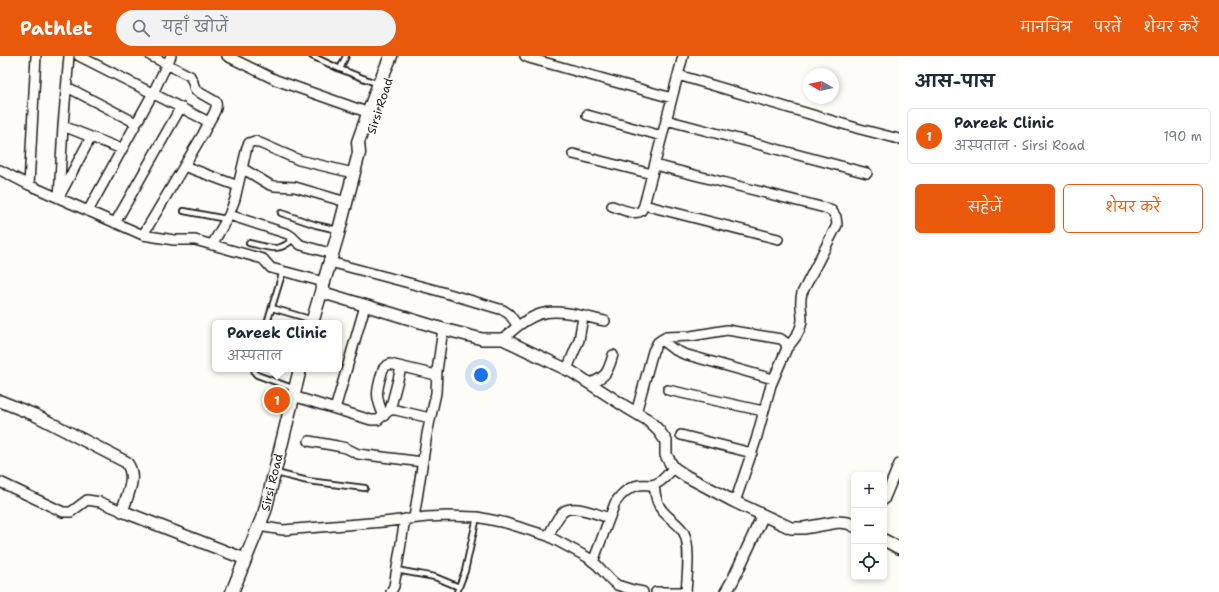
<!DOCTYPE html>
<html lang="hi">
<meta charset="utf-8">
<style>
body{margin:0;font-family:"Shantell Sans","Playpen Sans Deva",sans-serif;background:#f2f2f3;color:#1f2937}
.controls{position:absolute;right:12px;bottom:12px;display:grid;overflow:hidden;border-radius:6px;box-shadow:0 2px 6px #0003}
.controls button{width:36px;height:36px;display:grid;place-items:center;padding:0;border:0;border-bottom:1px solid #e0e1e3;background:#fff;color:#1f2937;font:20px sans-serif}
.compass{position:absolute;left:803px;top:12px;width:36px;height:36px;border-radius:50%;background:#fff;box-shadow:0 2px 6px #0003;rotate:279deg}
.you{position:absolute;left:481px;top:319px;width:14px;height:14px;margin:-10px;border:3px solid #fff;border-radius:50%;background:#1a73e8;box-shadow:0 0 0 6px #1a73e833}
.badge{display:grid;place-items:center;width:26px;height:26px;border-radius:50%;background:#ea580c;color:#fff;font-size:13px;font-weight:700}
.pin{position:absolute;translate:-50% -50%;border:2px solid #fff;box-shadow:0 1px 4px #0006}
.popup{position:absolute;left:212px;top:264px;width:130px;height:52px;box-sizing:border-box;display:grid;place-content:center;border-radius:6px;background:#fff;filter:drop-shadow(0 1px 3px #0005);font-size:13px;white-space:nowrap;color:#747a83}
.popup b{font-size:15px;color:#1f2937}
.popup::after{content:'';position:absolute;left:50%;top:100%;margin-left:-8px;border:8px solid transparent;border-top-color:#fff}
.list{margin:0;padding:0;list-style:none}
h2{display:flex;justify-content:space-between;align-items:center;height:52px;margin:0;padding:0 16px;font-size:17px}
h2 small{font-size:13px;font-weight:400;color:#747a83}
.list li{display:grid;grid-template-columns:26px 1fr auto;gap:12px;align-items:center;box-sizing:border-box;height:56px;margin:0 8px 8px;padding:0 8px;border:1px solid #e0e1e3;border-radius:6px}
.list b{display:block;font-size:15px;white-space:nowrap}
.list p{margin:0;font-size:13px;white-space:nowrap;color:#747a83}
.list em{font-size:13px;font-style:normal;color:#747a83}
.actions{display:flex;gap:8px;padding:12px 16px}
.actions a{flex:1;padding:9px 0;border:1px solid #ea580c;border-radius:6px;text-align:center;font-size:14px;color:#ea580c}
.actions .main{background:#ea580c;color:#fff}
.icon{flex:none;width:22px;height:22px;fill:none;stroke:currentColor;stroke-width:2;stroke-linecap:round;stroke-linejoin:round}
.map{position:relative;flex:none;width:899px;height:536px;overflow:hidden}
header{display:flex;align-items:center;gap:24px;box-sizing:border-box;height:56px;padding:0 20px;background:#ea580c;color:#fff}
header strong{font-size:19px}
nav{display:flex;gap:22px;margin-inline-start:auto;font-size:14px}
.search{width:280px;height:36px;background:#f2f2f3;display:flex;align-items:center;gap:10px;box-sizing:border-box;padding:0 14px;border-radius:22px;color:#747a83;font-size:15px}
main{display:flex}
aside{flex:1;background:#fff}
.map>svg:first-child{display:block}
</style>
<header>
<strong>Pathlet</strong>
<div class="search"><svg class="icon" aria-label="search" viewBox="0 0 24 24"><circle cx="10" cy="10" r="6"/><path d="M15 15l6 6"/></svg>यहाँ खोजें</div>
<nav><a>मानचित्र</a><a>परतें</a><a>शेयर करें</a></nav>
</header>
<main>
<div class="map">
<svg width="899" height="536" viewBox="0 0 899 536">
<rect width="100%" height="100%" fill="#fdfcf7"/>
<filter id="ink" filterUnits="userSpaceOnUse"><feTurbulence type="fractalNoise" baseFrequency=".025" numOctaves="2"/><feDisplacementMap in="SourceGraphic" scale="8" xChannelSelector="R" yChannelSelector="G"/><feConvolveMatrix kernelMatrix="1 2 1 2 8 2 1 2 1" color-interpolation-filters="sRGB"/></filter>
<g filter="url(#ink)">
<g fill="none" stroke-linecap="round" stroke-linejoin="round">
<g stroke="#1c1c1c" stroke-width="8">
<path id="service" d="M312,0l28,13 38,15
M340,13l6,-13
M184,155l42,8
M281,157l35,12 22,5
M249,187c19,4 30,11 45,-5
M272,252l41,12
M267,267l16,-52
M254,313l1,4 2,2 38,14
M276,417l32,8 57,7
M396,514l39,7 24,10
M457,536l8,-21 12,-54"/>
</g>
<g stroke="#1c1c1c" stroke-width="12">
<path id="minor" d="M79,0l130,66 -6,12 -60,101
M151,0l39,20 3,6 2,8 21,12c2,7 -4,14 -7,20
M227,0l49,24 99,35
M525,0l4,2 143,40
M678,19l182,54 39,10
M67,31l69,36
M587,59l75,21
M666,64l201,53
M91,81l31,12
M573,98l79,20
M655,109l170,43 7,3 4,6 1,8 -35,68c-3,9 0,16 0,26 0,11 -8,21 -15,29
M184,110l54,20
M242,112l28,17 4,1 21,1 51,15
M0,114l29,15 114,50 31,5h21l68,19 8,9 53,14
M29,129l7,-129
M60,139l31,-58 -28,-11
M59,142l4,-72 6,-70
M644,149l134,34
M612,150c7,2 23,10 29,5 0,0 3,-5 3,-6l39,-149
M88,155l65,-118 18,-37
M229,159l59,19c6,3 8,8 13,11l32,9
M115,167l66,-116
M212,189l17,-30 6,-16 12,-52 2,-4 6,-2 44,19 54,13
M330,206l109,29 64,19 6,4 9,12
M503,283c11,-10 22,-20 37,-25 19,-6 46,3 65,7
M661,284l12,9 11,5 89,25
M567,313l12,-29 4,-23
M590,327c17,-6 18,-12 23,-28
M668,334l95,21
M293,340l78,24h7l12,-10h6l34,8
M335,353l30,-103
M390,354l11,-42
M636,357l17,-62 5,-9 8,-5 25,-1 36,-6 54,9 4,3 2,6 -16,37 -15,55 -21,62
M384,360c-10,-21 -7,-26 -1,-47l3,-3 4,-2 46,11
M681,379l71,18
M309,385l28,5 9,2 12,6 65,8
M0,426l63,30h8l16,-12 13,2 22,9
M654,429c1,6 1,12 4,18 4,13 20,18 26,30 7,14 3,44 2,59
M884,444l15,-36
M414,462l13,-84 9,-41 1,-22 6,-42
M258,470l25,4 100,-8 44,-5 20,-1 30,1 29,6 42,13 39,21 10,8 14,15 6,5 16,5 10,2
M548,480c5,-8 10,-22 18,-26 11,-5 33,5 43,8
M593,506l22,-59c6,-9 14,-16 24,-18 6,-1 11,1 16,-1 8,-2 13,-11 19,-16
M391,536l3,-6 11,-67
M656,536h24"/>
</g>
<g stroke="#1c1c1c" stroke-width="14">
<path id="tertiary" d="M321,236l122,37 39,10h21l69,33 54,35 22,13 11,11 7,10v14l5,9 3,4 12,8 49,26 56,26h13l34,-6 10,1 6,3
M0,345l35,14 91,47c12,14 1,34 -4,49l123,48
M884,484l15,8
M726,536l7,-12 30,-65"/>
</g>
<g stroke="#1c1c1c" stroke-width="15">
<g id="secondary">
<path d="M312,267l26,-89 21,-81 -1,-11 20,-56 13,-30"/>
<path id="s1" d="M232,536l33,-81 35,-142"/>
</g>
</g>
<use href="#service" stroke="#fdfcf7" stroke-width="4.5"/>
<use href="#minor" stroke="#fdfcf7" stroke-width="9"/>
<use href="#tertiary" stroke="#fdfcf7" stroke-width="11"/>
<use href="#secondary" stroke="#fdfcf7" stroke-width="12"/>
</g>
</g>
<g text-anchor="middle" stroke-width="3" stroke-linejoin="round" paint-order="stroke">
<g font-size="12" fill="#1c1c1c" stroke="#fdfcf7">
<text transform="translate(380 50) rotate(-72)" y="4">Sirsi Road</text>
<text dy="4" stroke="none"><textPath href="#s1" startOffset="117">Sirsi Road</textPath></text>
</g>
</g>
</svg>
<div class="controls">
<button>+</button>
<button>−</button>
<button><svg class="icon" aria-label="locate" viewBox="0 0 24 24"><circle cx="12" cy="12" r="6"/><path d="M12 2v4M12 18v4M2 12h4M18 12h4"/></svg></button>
</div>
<svg class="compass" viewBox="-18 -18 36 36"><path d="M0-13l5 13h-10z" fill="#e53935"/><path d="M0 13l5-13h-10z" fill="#747a83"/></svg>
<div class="you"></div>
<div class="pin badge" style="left:277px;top:344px">1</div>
<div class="popup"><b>Pareek Clinic</b>अस्पताल</div>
</div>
<aside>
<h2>आस-पास<small></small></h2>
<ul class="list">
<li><span class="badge">1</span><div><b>Pareek Clinic</b><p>अस्पताल · Sirsi Road</p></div><em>190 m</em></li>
</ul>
<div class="actions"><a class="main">सहेजें</a><a>शेयर करें</a></div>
</aside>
</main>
